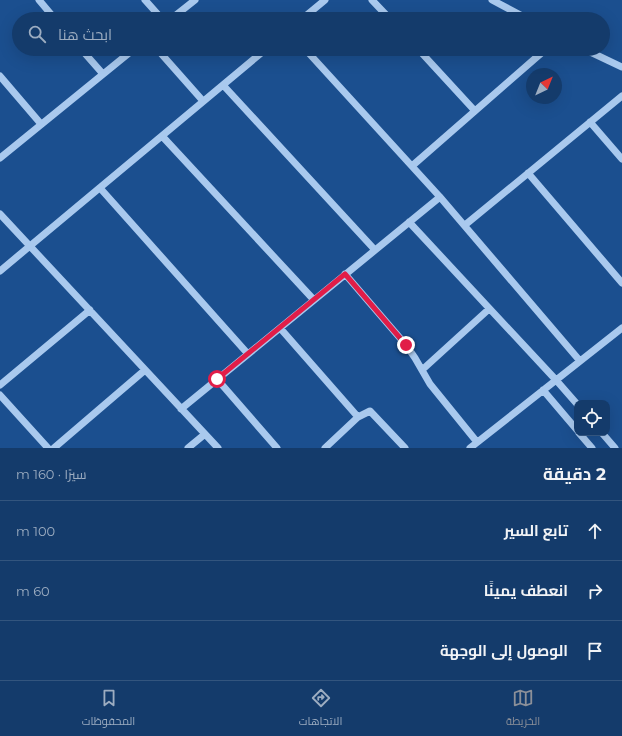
<!DOCTYPE html>
<html lang="ar">
<meta charset="utf-8">
<style>
body{margin:0;font-family:Montserrat,Cairo,sans-serif;background:#1d4271;color:#f1f3f6;direction:rtl}
.controls{position:absolute;right:12px;bottom:12px;display:grid;overflow:hidden;border-radius:8px;box-shadow:0 4px 16px #0002}
.controls button{width:36px;height:36px;display:grid;place-items:center;padding:0;border:0;border-bottom:1px solid #33557e;background:#143b6b;color:#f1f3f6;font:20px sans-serif}
.compass{position:absolute;left:526px;top:68px;width:36px;height:36px;border-radius:50%;background:#143b6b;box-shadow:0 4px 16px #0002;rotate:43deg}
.stop{position:absolute;width:12px;height:12px;margin:-9px;border:3px solid #e11d48;border-radius:50%;background:#fff}
.stop.end{background:#e11d48;border-color:#fff;box-shadow:0 1px 4px #0008}
.list{margin:0;padding:0;list-style:none}
h2{display:flex;justify-content:space-between;align-items:center;height:52px;margin:0;padding:0 16px;font-size:17px}
h2 small{font-size:13px;font-weight:400;color:#9dadc1}
.list li{display:grid;grid-template-columns:26px 1fr auto;gap:12px;align-items:center;box-sizing:border-box;height:60px;padding:0 16px;border-top:1px solid #33557e}
.list b{display:block;font-size:15px;white-space:nowrap}
.list em{font-size:13px;font-style:normal;color:#9dadc1}
.icon{flex:none;width:22px;height:22px;fill:none;stroke:currentColor;stroke-width:2;stroke-linecap:round;stroke-linejoin:round}
.map{position:relative;flex:none;width:622px;height:448px;overflow:hidden;direction:ltr}
.search{position:absolute;background:#143b6b;box-shadow:0 4px 16px #0002;left:12px;right:12px;top:12px;height:44px;display:flex;align-items:center;gap:10px;box-sizing:border-box;padding:0 14px;border-radius:22px;color:#9dadc1;font-size:15px}
.sheet{height:232px;background:#143b6b}
nav{display:flex;justify-content:space-around;align-items:center;box-sizing:border-box;height:56px;border-top:1px solid #33557e;background:#143b6b;font-size:11px;color:#9dadc1}
nav a{display:grid;justify-items:center;gap:2px}
nav .on{color:#8c9099}
.map>svg:first-child{display:block}
</style>
<div class="map">
<svg width="622" height="448" viewBox="0 0 622 448">
<rect width="100%" height="100%" fill="#1b4f8f"/>
<g fill="none" stroke-linecap="round" stroke-linejoin="round">
<path stroke="#a9c9ee" stroke-width="7" d="M39,0l16,19
M145,0l17,19
M372,0l18,19
M492,0l36,19
M171,19l24,-19
M302,19l23,-19
M81,49l22,25
M157,49l46,52
M305,49l135,148 140,164
M418,49l57,62
M584,49l38,18
M0,76l41,48
M223,85l152,165
M590,122l32,37
M162,136l152,164
M0,158l134,-109
M412,166l134,-117
M528,173l94,110
M100,188l148,166
M0,214l218,234
M409,222l147,158 21,24
M465,225l157,-129
M0,271l266,-222
M345,274l61,71 9,13 15,26 47,58
M280,328l78,89
M422,370l67,-61
M217,379l60,69
M0,385l90,-75
M543,390l34,40
M0,395l48,53
M181,409l259,-212
M579,433l13,15
M602,433l13,15
M54,448l91,-78
M188,448l17,-14
M325,448l33,-31 12,-6 35,37
M470,448l152,-120"/>
</g>
<g fill="none" stroke-linecap="round" stroke-linejoin="round">
<path stroke="#e11d48" stroke-width="5" d="M217,379l128,-105 61,71"/>
</g>
</svg>
<div class="controls">
<button><svg class="icon" aria-label="locate" viewBox="0 0 24 24"><circle cx="12" cy="12" r="6"/><path d="M12 2v4M12 18v4M2 12h4M18 12h4"/></svg></button>
</div>
<svg class="compass" viewBox="-18 -18 36 36"><path d="M0-13l5 13h-10z" fill="#e53935"/><path d="M0 13l5-13h-10z" fill="#9dadc1"/></svg>
<div class="stop" style="left:217px;top:379px"></div>
<div class="stop end" style="left:406px;top:345px"></div>
<div class="search"><svg class="icon" aria-label="search" viewBox="0 0 24 24"><circle cx="10" cy="10" r="6"/><path d="M15 15l6 6"/></svg>ابحث هنا</div>
</div>
<section class="sheet">
<h2>2 دقيقة<small>سيرًا · 160 m</small></h2>
<ul class="list">
<li><svg class="icon" aria-label="ahead" viewBox="0 0 24 24"><path d="M12 20V5M6 11l6-6 6 6"/></svg><div><b>تابع السير</b></div><em>100 m</em></li>
<li><svg class="icon" aria-label="right" viewBox="0 0 24 24"><path d="M7 20v-9h11M14 6l5 5-5 5"/></svg><div><b>انعطف يمينًا</b></div><em>60 m</em></li>
<li><svg class="icon" aria-label="arrive" viewBox="0 0 24 24"><path d="M6 21V4h12l-3 4 3 4H6"/></svg><div><b>الوصول إلى الوجهة</b></div></li>
</ul>
</section>
<nav>
<a class="on"><svg class="icon" aria-label="map" viewBox="0 0 24 24"><path d="M3 6l6-2 6 2 6-2v14l-6 2-6-2-6 2zM9 4v14M15 6v14"/></svg>الخريطة</a>
<a><svg class="icon" aria-label="directions" viewBox="0 0 24 24"><path d="M12 3l9 9-9 9-9-9zM9 14v-3h6M13 9l2 2-2 2"/></svg>الاتجاهات</a>
<a><svg class="icon" aria-label="saved" viewBox="0 0 24 24"><path d="M7 4h10v16l-5-4-5 4z"/></svg>المحفوظات</a>
</nav>
